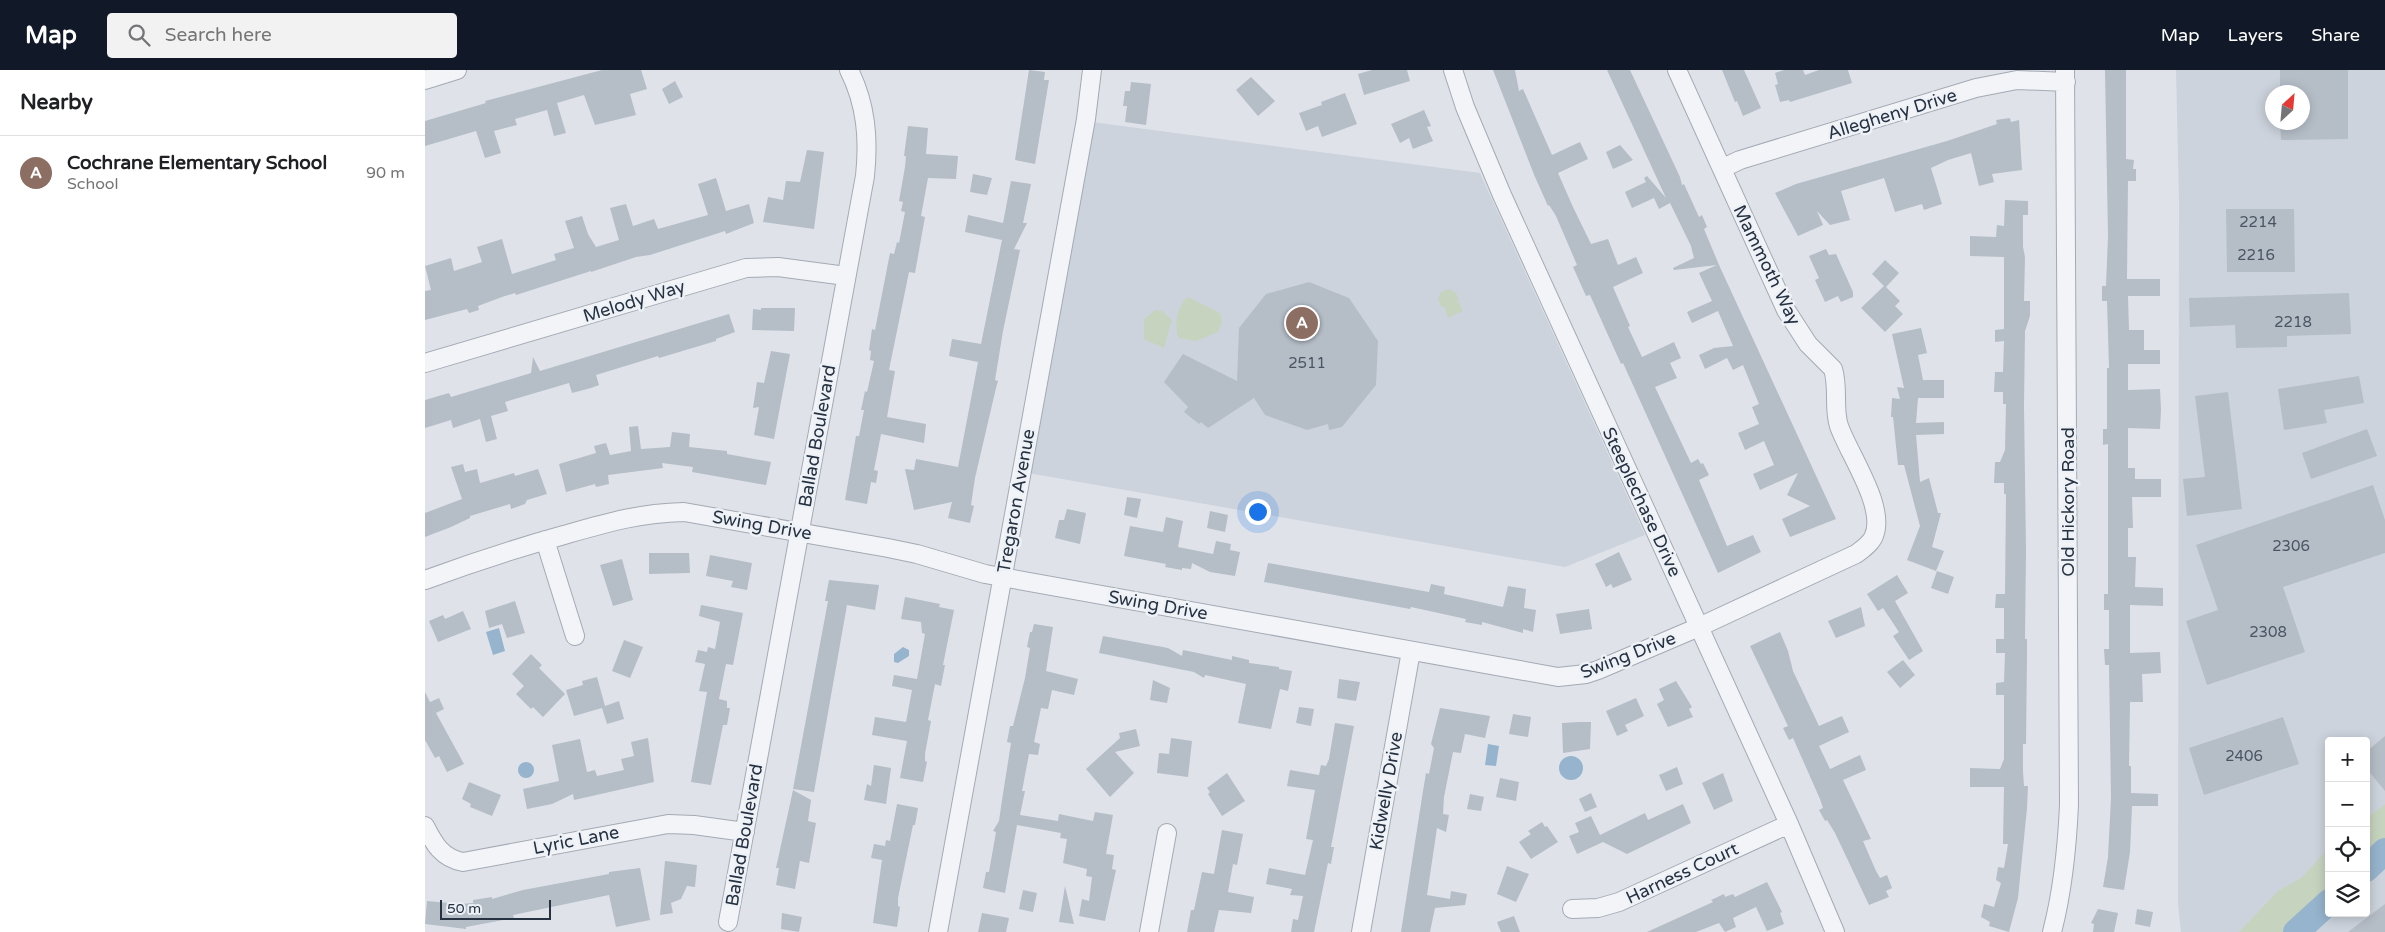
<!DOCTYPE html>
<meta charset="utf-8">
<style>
body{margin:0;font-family:"Varela Round",sans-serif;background:#f2f2f2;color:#202124}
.controls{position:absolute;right:15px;bottom:15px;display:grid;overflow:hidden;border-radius:5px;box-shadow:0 2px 12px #0003}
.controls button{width:45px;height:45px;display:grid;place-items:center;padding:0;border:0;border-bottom:1px solid #e0e0e0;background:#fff;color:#202124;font:25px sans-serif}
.compass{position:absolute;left:1840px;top:15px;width:45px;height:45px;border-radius:50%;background:#fff;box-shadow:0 2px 12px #0003;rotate:26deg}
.scale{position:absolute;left:15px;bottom:12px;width:111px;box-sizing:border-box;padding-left:5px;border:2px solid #263242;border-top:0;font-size:14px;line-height:18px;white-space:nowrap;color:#263242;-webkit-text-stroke:4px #eef2f7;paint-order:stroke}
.you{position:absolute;left:832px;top:441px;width:18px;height:18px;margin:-12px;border:4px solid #fff;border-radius:50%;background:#1a73e8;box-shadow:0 0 0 8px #1a73e833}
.badge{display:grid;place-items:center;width:32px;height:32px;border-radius:50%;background:#111827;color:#fff;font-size:16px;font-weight:700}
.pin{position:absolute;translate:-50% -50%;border:2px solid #fff;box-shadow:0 1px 5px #0006}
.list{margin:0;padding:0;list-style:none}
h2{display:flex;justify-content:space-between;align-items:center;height:65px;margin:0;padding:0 20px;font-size:21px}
h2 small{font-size:16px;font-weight:400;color:#757577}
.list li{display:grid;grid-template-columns:32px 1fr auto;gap:15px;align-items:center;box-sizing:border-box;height:75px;padding:0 20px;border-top:1px solid #e0e0e0}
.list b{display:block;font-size:19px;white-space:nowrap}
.list p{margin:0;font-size:16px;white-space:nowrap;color:#757577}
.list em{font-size:16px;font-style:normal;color:#757577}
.icon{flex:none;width:28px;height:28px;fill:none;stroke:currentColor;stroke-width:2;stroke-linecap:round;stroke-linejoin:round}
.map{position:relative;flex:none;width:1960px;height:862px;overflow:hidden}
header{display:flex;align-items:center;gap:30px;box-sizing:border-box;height:70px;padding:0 25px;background:#111827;color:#fff}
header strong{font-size:24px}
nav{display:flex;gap:28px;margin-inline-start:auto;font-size:18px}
.search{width:350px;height:45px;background:#f2f2f2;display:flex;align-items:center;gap:12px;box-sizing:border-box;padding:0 18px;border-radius:5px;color:#757577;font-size:19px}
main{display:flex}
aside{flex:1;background:#fff}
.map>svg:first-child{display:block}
</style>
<header>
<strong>Map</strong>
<div class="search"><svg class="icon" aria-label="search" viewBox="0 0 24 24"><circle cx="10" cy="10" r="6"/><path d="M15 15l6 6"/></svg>Search here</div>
<nav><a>Map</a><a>Layers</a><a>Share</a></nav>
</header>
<main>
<aside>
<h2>Nearby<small></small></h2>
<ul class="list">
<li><span class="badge" style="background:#8d6e63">A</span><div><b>Cochrane Elementary School</b><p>School</p></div><em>90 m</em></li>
</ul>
</aside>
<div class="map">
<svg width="1960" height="862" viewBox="0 0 1960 862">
<rect width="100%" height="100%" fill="#dfe3e9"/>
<path fill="#ccd3dc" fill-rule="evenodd" d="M1751,0h209v862h-204l-3,-29 1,-702zM1848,22h30v30h-30zM1904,671h37v172h-37z
M667,52l388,51 165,362 -80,32 -537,-94z"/>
<path fill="#c6d4bf" d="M1024,219l7,4 3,7 -3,3 3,-1 4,9 -15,7 -3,-10 -4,-2 -3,-7 3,-7z
M763,227l32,16 2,8 -4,11 -22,9 -17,-3c-6,-11 -2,-33 9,-41z
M730,240l7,1 10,9 -8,28 -20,-9v-20z
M1960,734v62l-19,16v-63z
M1904,778v65h2l-22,19h-70l39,-41 23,-13z"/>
<path fill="#96b4cd" d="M74,558l6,23 -12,4 -7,-23z
M478,577l6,3v6l-11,7 -4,-1v-8z
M1063,674l11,2 -3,20 -11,-1z
M1134 698a12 12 0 1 1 24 0a12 12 0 1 1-24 0Z
M93 700a8 8 0 1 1 16 0a8 8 0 1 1-16 0Z"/>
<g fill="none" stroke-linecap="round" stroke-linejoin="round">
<path stroke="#96b4cd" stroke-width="26" d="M1941,799l19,-18
M1871,862l33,-30"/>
</g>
<path fill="#b5bdc7" d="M177,0h39l6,19 -17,5 6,21 -41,10 -11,-30 -27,8 9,30 -12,3 -7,-26 -32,9 2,6 -23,6 7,22 -16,5 -9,-27 -51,15v-25l61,-18 -1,-2z
M604,0l16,2 -1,8h5l-14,84 -20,-4z
M947,0h35l3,11 -46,14 -6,-21z
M1068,0h22l4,21 4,-2 29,66 28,-13 8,17 -30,14 15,34 18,37 17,-5 10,26 18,-8 7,16 -30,14 17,39 -2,1 14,30 32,-15 7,16 -11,5 7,15 -22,9 36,76 7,-4 3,5 2,-1 6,12 -10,5 28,66 26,-11 8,17 -43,21 -95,-210 -2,1 -31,-69 -4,1 -13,-29 4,-2 -21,-49 -7,-11 -1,1 -13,-29z
M1182,0h23l50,107 2,8 2,-1 15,33 3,-2 5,12 -3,2 15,36 117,254 -46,18 -8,-18 28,-13 -23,-11 11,-22 -38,17 -7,-16 21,-9 -10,-24 -19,9 -7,-17 21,-9 -7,-17 7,-3 -16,-39 -10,5 -6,-12 -22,11 -6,-14 15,-7 19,-2 -15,-35 -26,12 -5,-11 25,-11 -13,-28 18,-8 -43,5 -1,-2 21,-10 -3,-12 -21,-43 -11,6 -5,-11 -22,10 -7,-16 21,-10 -2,-4 3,-2 19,22z
M1297,0h22l17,38 -18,8 -6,-15 -2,1z
M1359,0h19l2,5 14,-5h29l4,13 -62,19 -1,-2 -9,2 -5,-17 3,-1 -3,-11z
M1680,0h21v89l8,1 -1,9h3v12h-8l-1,98h33v17h-32l1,34h15v20h16v14h-32v26l32,-1 1,21 -1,19 -32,-1v40h7v11h26v18h-29l1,31h-5v29h8l-1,30 28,1v18l-33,-1v48l30,-1 1,21 -19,1 1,28h-13l-1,64h2v27l27,1v12h-26l-2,46 -6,38 -21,-3 5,-30 3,-59 -2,-133h-4l-1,-16h5v-39h-5v-16h4v-150l-5,1v-16h4v-61h2l-2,-67h-5v-15h4l2,-50z
M1855,0h68v69l-67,1 -1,-18h23v-30h-23z
M826,7l24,24 -17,15 -22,-26z
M250,11l8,16 -14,7 -7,-15z
M706,12l20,2 -5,41 -21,-3 2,-16h-4l2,-15h5z
M920,23l12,31 -35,13 -4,-11 -12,5 -7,-18 23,-8 -1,-3z
M999,40l7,16 -4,1 6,14 -20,8 -4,-11 -9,5 -9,-19z
M1585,48l1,4 8,-2 3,50 -30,4 2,8 -15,4 -8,-33 -23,7 -17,8 11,36 -18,6 -2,-6 -27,8 -11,-34 -43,13 9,29 -20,5 -13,-14 6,14 -25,11 -23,-43 21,-9 151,-43 50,-17 -1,-4z
M483,56l20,2 -2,26 32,2 -2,23 -28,-1 -7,38 4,1 -10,56 -6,-1 -20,98 6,1 -8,46 39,7 -2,19 -43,-9 -7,36 4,1 -2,12 -5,-1 -4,22 -22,-4 11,-64h3l5,-26h-3l4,-19 2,1 7,-31 -4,-1 1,-9 -2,-1 3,-21 3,1 15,-77 4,1 3,-12 2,1 6,-31 -4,-1 2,-9 -4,-1 6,-34 1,-11h-2z
M1195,75l13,15 -20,9 -7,-17z
M382,80l17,2 -10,77 -51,-7 5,-25 15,3 3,-19 14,1z
M548,104l19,4 -5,17 -17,-3z
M291,108l10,33 23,-7 5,19 -28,11 -1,-3 -75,24 -14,2 -45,15v-1l-75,24 -1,-2 -13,4 -24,9 1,4 -10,3 -2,-4 -42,11v-29l6,-1 -6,-24 26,-8 3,13 28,-9 -5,-15 25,-8 10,35 44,-14 -2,-6 20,-6 -9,-27 17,-5 6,18 8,13 23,-7 -9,-32 16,-4 7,22 21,-7 4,10 50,-14 -10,-31z
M586,111l20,3 -8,39h4l-13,26 6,1 -17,81 -8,49 3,1 -2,7 -21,90 -4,27 3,1 -4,17 -22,-5 4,-16 -38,8 -9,-41 9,1 2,-11 42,8 20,-105 -29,-6 3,-17 29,5 21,-104 -37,-8 3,-17 35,8z
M1580,130l23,1v14h-5v32l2,10 -1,44h6v15l-5,15 -1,75 2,144 -1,89h2v16l-1,89h-3v27l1,15h4l-1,22 -9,90 -9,34 -20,-6 1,-4 -9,-5 3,-13 10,3 7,-24 -5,-3 2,-13 6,1 4,-24h-5l1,-57h-34v-19l30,1 4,-10v-64h-8v-12l8,-1 1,-29h-9v-14h8v-31h-9l1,-14h9l1,-100h-2v-11h-10l1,-21h5l5,-12 1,-46h-3v-12h-9l1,-20h8l1,-31 -9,1v-12l9,-1v-72l-34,-1v-20l26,1 1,-12 7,1z
M1801,139h68l1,63h-68z
M1401,179l3,6 7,-1 17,38v5l-12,5 -3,-6 -13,6 -10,-22 4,-2 -10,-22z
M1460,190l14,13 -13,14 14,14 -5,5 8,8 -18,18 -24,-24 23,-22 -12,-12z
M884,212l40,16 29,43 -2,44 -34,42 -13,3 -1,-6 -21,6 -42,-15 -11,-17 -46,30 -7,-6 -2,2 -15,-12 4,-5 -24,-25 19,-28 54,27 2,-53 27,-34z
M1924,223l2,41 -64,2v11l-51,1 -1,-23 -45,2 -1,-29z
M336,238h34l-1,23 -42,-1 1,-21 8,1z
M304,244l6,18 -19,7v2l-57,17 -1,-2 -62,19 3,10 -8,3 -19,5 -3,-10 -64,19 3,9 -17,5 6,23 -11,3 -6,-23 -27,9 -2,-8 -26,8v-28l24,-7 2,4 80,-24 2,-16 7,14z
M1496,258l6,25 -9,2 5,25h21v18h-26l-2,25 28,-1v12l-28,1 4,47 9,-4 9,35h3l-9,34 12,4 -8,20 -29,-11 13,-34 -16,-61h-6l-5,-48h-2l1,-19 8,1 -3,-12 7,1 -12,-54z
M346,281l19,3 -16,85 -20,-4 5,-28 -6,1 4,-26 7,1z
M1934,306l5,27 -40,7 3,13 -43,7 -6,-41z
M1803,322l14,117 -55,7 -4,-37 22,-2 -10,-81z
M213,356l3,23 29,-2 2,-15 18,2 -1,13 38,4v3l44,8 -5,23 -74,-13 1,-5 -31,-4 1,5 -55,7 1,9 -13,3 -1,-3 -29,8 -7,-28 37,-11 -2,-7 12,-3 4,12 21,-4 -2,-24z
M1942,359l10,27 -66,23 -9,-26z
M38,394l2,8 12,-3 3,14 34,-10 1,3 23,-7 9,25 -20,6 -2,4 -14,5 -1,-5 -40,12v2l-19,9 -26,10v-24l37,-14 -11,-32z
M1948,415l12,35v33l-102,34 22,65 -98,33 -21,-64 32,-11 -22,-65z
M702,427l14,2 -4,19 -13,-3z
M642,439l19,4 -6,31 -25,-6 4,-18h5z
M785,441l18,4 -3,17 -18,-4z
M741,447l17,4 -5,26 35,7 3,-13 15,3 -1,6 10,2 -5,24 -25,-4 -18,-9 -1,6 -9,-1v2l-17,-3 1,-3 -42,-8 6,-30 33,6z
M1194,482l13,28 -19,8 -2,-4 -5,3 -11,-23z
M224,483h40l1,20 -41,1z
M285,485l42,8 -5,27 -16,-3 2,-6 -27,-5z
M197,489l11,41 -20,6 -13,-41z
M843,493l161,29 2,-8 14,3 -1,7 59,13 5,-21 18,3 -2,19 12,2 -3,22 -10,-3v4l-41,-11v3l-17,-3 1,-3 -55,-12 -1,2 -146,-27z
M1512,501l17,6 -6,17 -17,-6z
M1472,505l11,18 -13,8 28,50 -14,9 -16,-24 6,-4 -16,-24 -5,3 -11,-17z
M404,510l50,5 -4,25 -28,-5 -33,187 -21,-3 35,-188h-3z
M480,527l35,7 -1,3 15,3 -11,55h2l-4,21 -6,-2 -7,36 3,1 -6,33v7l2,1 -4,20 -23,-4 7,-37 -35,-6 3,-18 31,5 6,-32 -20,-4 2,-11 23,4 8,-45 -3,-1 -1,-11 -20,-3z
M90,531l10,32 -18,5 -5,-14 -13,4 -4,-17z
M276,535l42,8 -10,52 -7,-1 -7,35 8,2v7h3l-3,17h-4l-12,60 -20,-3 16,-90 -8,-1 6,-27 -10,-2 3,-12 9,2 1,-5 7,2 5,-27 -21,-6z
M1436,537l4,19 -29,12 -8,-17z
M1164,539l3,20 -32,5 -4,-20z
M38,541l8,18 -33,13 -9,-21 14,-6 2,4z
M609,554l19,3 -7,44 32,8 -4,16 -22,-5 -4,19 -7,-1 -7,34 6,2 -2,11 -9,-1 -7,37h3l-5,24 38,6 1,-7 34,7 2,-9 18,3 -7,39 8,1 -2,14 4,1 -11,51 -26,-5 3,-17 7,2 3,-24 -6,-1 1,-7 -24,-6 4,-24 -7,-1 1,-5 -44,-8 -12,68 -22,-5 3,-16h3l7,-40 -3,-1 6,-10 3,-21 9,-57 -4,-1 3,-16h3l12,-48 5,-30 -3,-1 3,-15h2z
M1355,562l8,19 5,20 26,55 23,-10 7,16 -30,14 11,23 30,-14 6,15 -23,10 28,59 -8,2 13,30 4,7 7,-3 5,13 -6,3 3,6 -20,8 -34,-72 -8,-13 -2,1 -6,-11 4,-2 -3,-9 -27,-61 -4,2 -6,-12 5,-2 -38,-80z
M678,566l65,12 14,8 1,-6 49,10v-4l17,4v3l30,4v2l13,2 -4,20 -8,-2 -9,40 -33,-6 8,-39 -41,-9 -1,3 -10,-6 -95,-19z
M199,570l19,7 -13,31 -18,-7z
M106,584l11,11 -3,3 26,26 -22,23 -10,-10 -2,2 -15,-15 8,-8 -12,-12z
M1478,590l12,15 -15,13 -13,-16z
M172,607l8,29 14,-5 5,18 -17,5 -5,-16 -28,8 -8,-26 17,-5 -1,-4z
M914,609l21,3 -4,19 -19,-3z
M728,610l17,8 -3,15 -17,-3z
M1251,611l16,26 -3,2 4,8 -25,10 -11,-23 7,-4 -5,-11z
M0,622l5,10 9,-4 5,11 -8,4 28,51 -17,8 -8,-16 -4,2 -10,-18z
M1211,628l8,18 -19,9 3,6 -11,5 -11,-25z
M874,637l15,2 -3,17 -15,-3z
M1015,638l50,8 -5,22 -20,-4 -4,19 -8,-1 -9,45 -1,17 6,1 -3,17 -9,-4 -10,67 23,4 1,-8 16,3 -2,11 -30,3 -5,24h-29l22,-141 3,-18 3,1 5,-26 -3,-4z
M1088,644l18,3 -3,20 -19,-3z
M1858,647l16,47 -95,31 -15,-47z
M1154,652h12l-1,27 -27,4 -1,-30z
M910,653l19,3 -23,121h3l-3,17 -3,-1 -14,69h-23l2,-13 5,1 5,-24 -13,-1 2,-6 -26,-5 3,-16 36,7 8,-35 -7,-1 9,-49 -28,-4 3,-16 29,5 2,-10 5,1 3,-7z
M711,659l4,17 -25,6 19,21 -24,24 -24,-28 34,-31 -1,-5z
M1960,666v55l-19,-23v-16z
M223,668l6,44 -80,18 -1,-6 -21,10 -25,5 -4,-20 36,-8 -7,-36 28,-6 7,33 8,-2 2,6 27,-6 -3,-11 13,-3 -3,-14z
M746,668l21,3 -4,36 -31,-4 2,-20 10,1z
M449,695l17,3 -5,36 -22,-4 3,-16 4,2z
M1252,697l6,17 -17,7 -7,-16z
M802,703l18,28 -23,15 -14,-22 2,-2 -3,-4z
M1298,703l10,28 -19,9 -12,-27z
M1075,708l19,4 -3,19 -20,-4z
M44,712l32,13 -9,21 -22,-9 1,-3 -9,-5z
M368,720l18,10 -3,21 8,2 -7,40 -9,-2 -5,28 -19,-4 3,-17h-3z
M1166,723l6,14 -12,5 -6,-13z
M1045,724l14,3 -3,14 -14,-2z
M472,734l21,4 -3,17h-2l-15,73v8l2,1 -3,20 -24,-4 9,-63 -11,-2 3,-14 11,2 1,-6 4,1z
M1258,734l8,19 -64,31 -24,-12 -26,12 -8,-18 10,-4 -4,-9 16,-7 9,19 45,-22 3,7z
M1117,752l3,5 2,-1 11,16 -27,17 -12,-17 12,-8 -3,-3z
M797,760l21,4 -6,31 -4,-1 -5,28 26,5 -3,16 -32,-3 -5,22h-27l4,-22h3l8,-38 12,2z
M240,791l32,4 -2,22 -8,-1 -6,13 -10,4 2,10 -13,2z
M1082,796l22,8 -13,28 -19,-8z
M215,798l10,52 -34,7 -7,-32 -96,20 1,3 -48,9v2l-41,-5 2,-23 33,3 13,-1v-3l19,-3v2l31,-9 86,-16v-2z
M1342,812l15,30 -2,1 4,11 -17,7 -11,-24 -23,11 3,9 -11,5 -6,-9 -23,9h-49l66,-30 -2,-2 13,-6 1,3 8,-3 2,3z
M640,816l9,38 -15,-2z
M598,820l14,3 -4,19 -14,-3z
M1960,834v28h-37z
M1673,839l20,4 -4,19h-21l1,-8 -3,-1z
M1712,839l16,3 -3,15 -15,-3z
M357,843l20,4 -3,15 -18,-3z
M557,843l27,5 -3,14h-28z
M1089,846l6,16h-19l-4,-10z"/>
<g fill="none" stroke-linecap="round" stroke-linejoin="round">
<g stroke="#a4aab4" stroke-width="20">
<path id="minor" d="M1028,0l12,37 37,88 287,629 46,108
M0,10l32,-10
M1298,98l17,-8 236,-72 41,-8 49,2
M0,293l321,-95 32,-1 68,9
M120,470l30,96
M0,510c46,-17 92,-32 139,-45 42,-12 75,-22 120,-23l204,36 29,6 68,20 573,103 28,-3 12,-4 101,-43 157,-73c7,-5 13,-9 17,-16 15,-29 -24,-83 -34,-112 -6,-18 0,-38 -6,-57l-25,-25 -22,-34 -109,-240
M0,756c9,18 17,32 38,36l205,-38 26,1 51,7
M1147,839l26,-1 21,-6 170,-78
M303,852l137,-746c4,-38 1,-72 -16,-106
M513,862l148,-813 6,-49
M724,862l18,-99
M936,862l50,-281
M1627,862c11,-42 15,-83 17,-127l-4,-735"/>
</g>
<use href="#minor" stroke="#f2f4f7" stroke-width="18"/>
</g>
<g text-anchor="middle" stroke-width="5" stroke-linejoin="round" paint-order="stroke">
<g font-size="15" fill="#4a5563">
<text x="1833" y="157">2214</text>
<text x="1831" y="190">2216</text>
<text x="1868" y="257">2218</text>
<text x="882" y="298">2511</text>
<text x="1866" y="481">2306</text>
<text x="1843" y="567">2308</text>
<text x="1819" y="691">2406</text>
</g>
<g font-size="18" fill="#263242" stroke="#eef2f7">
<text transform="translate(1467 44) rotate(-17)" y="6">Allegheny Drive</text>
<text transform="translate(1342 195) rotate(64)" y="6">Mammoth Way</text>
<text transform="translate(209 231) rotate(-17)" y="6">Melody Way</text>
<text transform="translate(392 366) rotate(-80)" y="6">Ballad Boulevard</text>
<text transform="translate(591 431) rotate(-80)" y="6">Tregaron Avenue</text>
<text transform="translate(1217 432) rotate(65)" y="6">Steeplechase Drive</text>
<text transform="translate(1643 432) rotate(-90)" y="6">Old Hickory Road</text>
<text transform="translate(337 455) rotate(10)" y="6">Swing Drive</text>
<text transform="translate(733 535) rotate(10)" y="6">Swing Drive</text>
<text transform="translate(1203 585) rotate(-21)" y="6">Swing Drive</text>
<text transform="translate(961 721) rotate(-80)" y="6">Kidwelly Drive</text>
<text transform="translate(319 765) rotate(-80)" y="6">Ballad Boulevard</text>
<text transform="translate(151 770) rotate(-11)" y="6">Lyric Lane</text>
<text transform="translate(1257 803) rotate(-25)" y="6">Harness Court</text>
</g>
</g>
</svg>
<div class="controls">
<button>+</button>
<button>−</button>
<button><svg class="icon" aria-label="locate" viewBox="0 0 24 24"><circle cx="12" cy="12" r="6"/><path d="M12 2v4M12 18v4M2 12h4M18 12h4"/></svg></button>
<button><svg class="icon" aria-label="layers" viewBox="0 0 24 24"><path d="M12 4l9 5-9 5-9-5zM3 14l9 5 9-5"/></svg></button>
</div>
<svg class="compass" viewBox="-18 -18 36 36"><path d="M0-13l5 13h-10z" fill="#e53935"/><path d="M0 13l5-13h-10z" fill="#757577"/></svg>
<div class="scale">50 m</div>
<div class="you"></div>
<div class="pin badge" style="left:877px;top:253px;background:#8d6e63">A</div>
</div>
</main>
